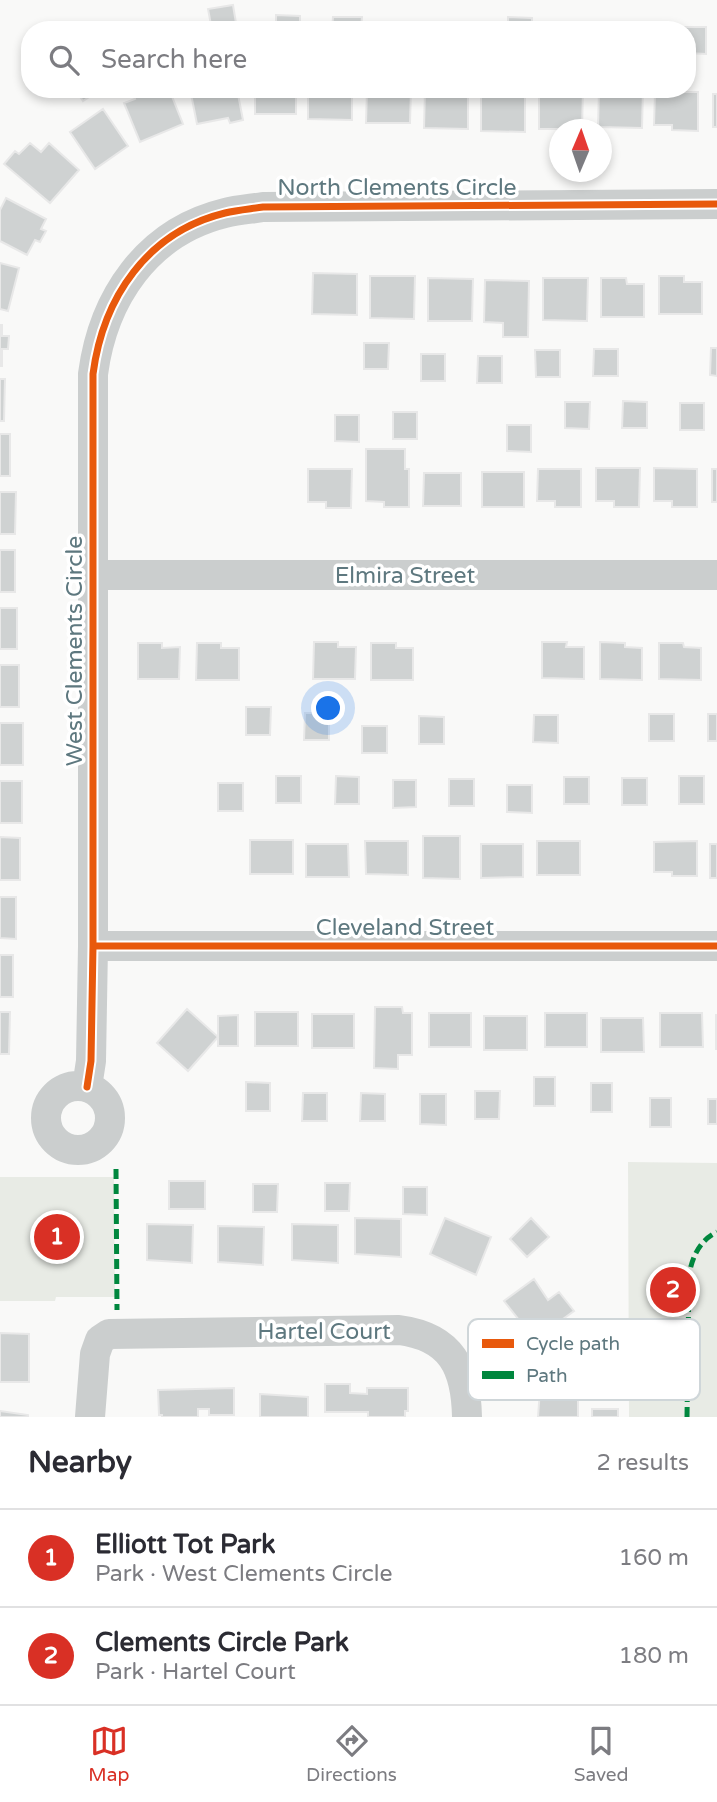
<!DOCTYPE html>
<meta charset="utf-8">
<style>
body{margin:0;font-family:"Varela Round",sans-serif;background:#f2f2f3;color:#2b2b33}
.compass{position:absolute;left:549px;top:119px;width:63px;height:63px;border-radius:50%;background:#fff;box-shadow:0 4px 10px #0003;rotate:2deg}
.you{position:absolute;left:329px;top:709px;width:24px;height:24px;margin:-18px;border:5px solid #fff;border-radius:50%;background:#1a73e8;box-shadow:0 0 0 10px #1a73e833}
.badge{display:grid;place-items:center;width:46px;height:46px;border-radius:50%;background:#d93025;color:#fff;font-size:23px;font-weight:700}
.pin{position:absolute;translate:-50% -50%;border:4px solid #fff;box-shadow:0 2px 7px #0006}
.list{margin:0;padding:0;list-style:none}
h2{display:flex;justify-content:space-between;align-items:center;height:91px;margin:0;padding:0 28px;font-size:30px}
h2 small{font-size:23px;font-weight:400;color:#7c7c81}
.list li{display:grid;grid-template-columns:46px 1fr auto;gap:21px;align-items:center;box-sizing:border-box;height:98px;padding:0 28px;border-top:2px solid #e1e1e2}
.list b{display:block;font-size:26px;white-space:nowrap}
.list p{margin:0;font-size:23px;white-space:nowrap;color:#7c7c81}
.list em{font-size:23px;font-style:normal;color:#7c7c81}
.icon{flex:none;width:38px;height:38px;fill:none;stroke:currentColor;stroke-width:2;stroke-linecap:round;stroke-linejoin:round}
.map{position:relative;flex:none;width:717px;height:1417px;overflow:hidden}
.search{position:absolute;background:#fff;box-shadow:0 4px 10px #0003;left:21px;right:21px;top:21px;height:77px;display:flex;align-items:center;gap:18px;box-sizing:border-box;padding:0 24px;border-radius:28px;color:#7c7c81;font-size:26px}
.sheet{height:287px;background:#fff}
nav{display:flex;justify-content:space-around;align-items:center;box-sizing:border-box;height:98px;border-top:2px solid #e1e1e2;background:#fff;font-size:19px;color:#7c7c81}
nav a{display:grid;justify-items:center;gap:4px}
nav .on{color:#d93025}
.map>svg:first-child{display:block}
</style>
<div class="map">
<svg width="717" height="1417" viewBox="0 0 717 1417">
<rect width="100%" height="100%" fill="#f9f9f8"/>
<path fill="#e8ebe5" d="M628,1162l89,1v254h-88z
M0,1177h114l1,120h-59l-1,4h-55z"/>
<path fill="#cfd2d2" stroke="#e8e8e8" stroke-width="2" d="M233,5l4,24 -25,1 -4,-21z
M276,15l24,1v14h-24z
M333,17h29l-1,13h-29z
M508,17l24,1v12h-24z
M393,26l24,1v3h-24z
M682,27h24v27l-19,-1v-23h-5z
M75,89h26l-18,12z
M131,89h38l14,35 -43,18 -16,-39 11,-4z
M190,89h47l6,31 -13,3 -2,-5 -31,6z
M255,89h41v25h-41z
M308,89h44v31l-44,-1z
M367,89h44l-1,34h-44z
M425,89h43v40l-44,-1z
M539,89h44l-1,40h-43z
M599,89h44l-1,39 -44,-1z
M481,91l44,1v40l-44,-1z
M655,92h43v39l-26,-1v-5h-18z
M713,94h4v33h-4z
M103,109l25,37 -33,23 -25,-37z
M30,143l11,9 8,-9 30,27 -29,33 -46,-39 11,-13 4,3z
M6,198l40,21 -5,10 5,2 -6,11 -5,-2 -8,15 -27,-14v-31z
M0,263l19,5 -11,43 -8,-2z
M313,273l44,1v41l-45,-1z
M370,276h45l-1,43 -44,-1z
M659,276h25v6h18v32h-43z
M428,278l45,1 -1,42h-44z
M543,278h45l-1,43 -44,-1z
M601,278h25l1,6h17v33h-43z
M485,280l44,1 -1,56h-25v-14l-19,-1z
M0,325h2v11h7l-1,13h-6v17h-2z
M364,343h25l-1,26h-24z
M711,348h6v28l-7,-1z
M594,349h24v27h-25z
M535,350h25v27h-24z
M421,354h24v27h-24z
M478,356h24v27h-25z
M0,379h5l-1,42h-4z
M623,401l24,1v26h-25z
M565,402h25l-1,27 -24,-1z
M680,403h24v27h-24z
M393,412h24v27h-24z
M335,415h24v27l-24,-1z
M507,425h24v27l-24,-1z
M0,434h10v42h-10z
M366,449h39v20h4v38h-25v-5l-18,-1z
M596,468h44l-1,39h-25v-6h-18z
M654,468l43,1v38h-25v-6h-18z
M308,469h44l-1,39h-25v-6h-18z
M538,469h43v38h-26v-6h-18z
M712,469h5v33h-5z
M482,472h42v35h-42z
M424,473h37v33h-38z
M0,492h16l-1,42h-15z
M0,550h15v42h-15z
M0,608h17v41h-17z
M314,642h24v5h18l-1,32h-42z
M542,642h25l-1,5h18v32l-42,-1z
M600,642l25,1v4l17,1v32l-42,-1z
M138,643h24v5l18,-1 -1,32h-41z
M197,643h24v5h18v32h-43z
M371,643h25v5h17v32h-42z
M659,643h24l1,4 17,1v32l-42,-1z
M0,665h19v42h-19z
M246,707h25l-1,28h-24z
M305,713h24v27h-25z
M649,714h25v27h-25z
M708,714h9v27h-9z
M534,715h24v28l-25,-1z
M419,716l25,1v27h-25z
M0,723h23v42h-23z
M362,726h25v27h-25z
M276,776h25v27h-25z
M336,776l23,1v27h-24z
M679,776h25v28h-25z
M564,777h25v27h-25z
M622,778h25v27h-25z
M449,779h25v27h-25z
M393,780h23v27l-23,1z
M0,781h22v42h-22z
M218,783h25v28h-25z
M507,785h25v28l-25,-1z
M423,836h37v43l-37,-1z
M0,837l20,1v42h-20z
M250,840h43v34h-43z
M365,841h43v34l-42,-1z
M537,841h43v34h-43z
M697,841v35h-25v-4h-18v-30z
M306,844h42l1,33h-43z
M481,844h42v33l-42,1z
M710,844h7v34h-7z
M0,897h16v42l-16,-1z
M0,955h13v42h-13z
M375,1007h27l1,6h9v42h-14v14l-24,-1z
M187,1009l31,28 -30,34 -31,-28z
M0,1012h10l-1,42h-9z
M255,1012h43v34h-43z
M429,1013h42v34h-42z
M545,1013h42v34h-42z
M660,1013h42l1,34h-43z
M312,1014h42v34h-42z
M238,1015v31h-20v-30z
M716,1015h1v34h-1z
M484,1016h43v34h-43z
M601,1018h42l1,34h-43z
M534,1077h21v29h-21z
M246,1082l24,1v28h-24z
M591,1083h21v29h-21z
M475,1091h25l-1,28h-24z
M303,1093h24v28h-25z
M361,1093l24,1v27h-25z
M420,1094h26v31l-26,-1z
M650,1098h21v29h-21z
M708,1099h9v25h-9z
M169,1181h36v28h-36z
M325,1183h25l-1,28h-24z
M253,1184h25l-1,28h-24z
M403,1187h24v28l-24,-1z
M355,1218l46,1v38l-46,-3z
M445,1218l46,19 -15,38 -46,-21z
M531,1218l18,19 -22,20 -17,-18z
M147,1224l46,1 -1,38 -45,-3z
M292,1224l46,1v38l-46,-3z
M218,1226l46,1 -1,38 -45,-3z
M534,1279l14,21 11,-8 15,19 -43,31 -15,-20 3,-2 -15,-19z
M0,1333l29,1v48h-29z
M541,1376h37v41h-40z
M325,1384h25v9l17,1v-6h41v23h-3v6h-37v-5h-43z
M234,1388v27h-25v-6h-11v8h-36v-2h-3l-1,-25z
M260,1394l48,3v20h-48z
M592,1409h26v8h-26z
M0,1411l28,4v2h-28z"/>
<g fill="none" stroke-linecap="round" stroke-linejoin="round">
<path stroke="#cbcece" stroke-width="30" d="M94,575h623
M93,946h624
M46 1118a32 32 0 1 1 64 0a32 32 0 1 1-64 0Z
M87,1087l4,-26 2,-115v-572c10,-76 54,-142 132,-161 12,-3 25,-4 38,-6l454,-3
M90,1417l5,-63 5,-14 9,-6 290,-4c53,7 67,38 68,87"/>
<path stroke="#00873e" stroke-width="5" stroke-dasharray="10 5" stroke-linecap="butt" d="M116,1169l1,141
M687,1417l2,-143c4,-18 10,-33 28,-42"/>
<g stroke="#fff" stroke-width="11">
<path id="cycleway" d="M93,946h624
M87,1087l4,-26 2,-115v-572c10,-76 54,-142 132,-161 12,-3 25,-4 38,-6l454,-3"/>
</g>
<use href="#cycleway" stroke="#e8590c" stroke-width="7"/>
</g>
<g text-anchor="middle" stroke-width="7" stroke-linejoin="round" paint-order="stroke">
<g font-size="23" fill="#5e787f" stroke="#fff">
<text x="397" y="195">North Clements Circle</text>
<text x="405" y="583">Elmira Street</text>
<text transform="translate(74 651) rotate(-90)" y="8">West Clements Circle</text>
<text x="405" y="935">Cleveland Street</text>
<text x="324" y="1339">Hartel Court</text>
</g>
</g>
<rect x="468" y="1319" width="232" height="81" rx="10" fill="#fff" stroke="#cfd6d9" stroke-width="2"/>
<rect x="482" y="1339" width="32" height="9" fill="#e8590c"/>
<rect x="482" y="1371" width="32" height="8" fill="#00873e"/>
<g font-size="19" fill="#5e787f">
<text x="526" y="1350">Cycle path</text>
<text x="526" y="1382">Path</text>
</g>
</svg>
<svg class="compass" viewBox="-18 -18 36 36"><path d="M0-13l5 13h-10z" fill="#e53935"/><path d="M0 13l5-13h-10z" fill="#7c7c81"/></svg>
<div class="you"></div>
<div class="pin badge" style="left:57px;top:1237px">1</div>
<div class="pin badge" style="left:673px;top:1290px">2</div>
<div class="search"><svg class="icon" aria-label="search" viewBox="0 0 24 24"><circle cx="10" cy="10" r="6"/><path d="M15 15l6 6"/></svg>Search here</div>
</div>
<section class="sheet">
<h2>Nearby<small>2 results</small></h2>
<ul class="list">
<li><span class="badge">1</span><div><b>Elliott Tot Park</b><p>Park · West Clements Circle</p></div><em>160 m</em></li>
<li><span class="badge">2</span><div><b>Clements Circle Park</b><p>Park · Hartel Court</p></div><em>180 m</em></li>
</ul>
</section>
<nav>
<a class="on"><svg class="icon" aria-label="map" viewBox="0 0 24 24"><path d="M3 6l6-2 6 2 6-2v14l-6 2-6-2-6 2zM9 4v14M15 6v14"/></svg>Map</a>
<a><svg class="icon" aria-label="directions" viewBox="0 0 24 24"><path d="M12 3l9 9-9 9-9-9zM9 14v-3h6M13 9l2 2-2 2"/></svg>Directions</a>
<a><svg class="icon" aria-label="saved" viewBox="0 0 24 24"><path d="M7 4h10v16l-5-4-5 4z"/></svg>Saved</a>
</nav>
